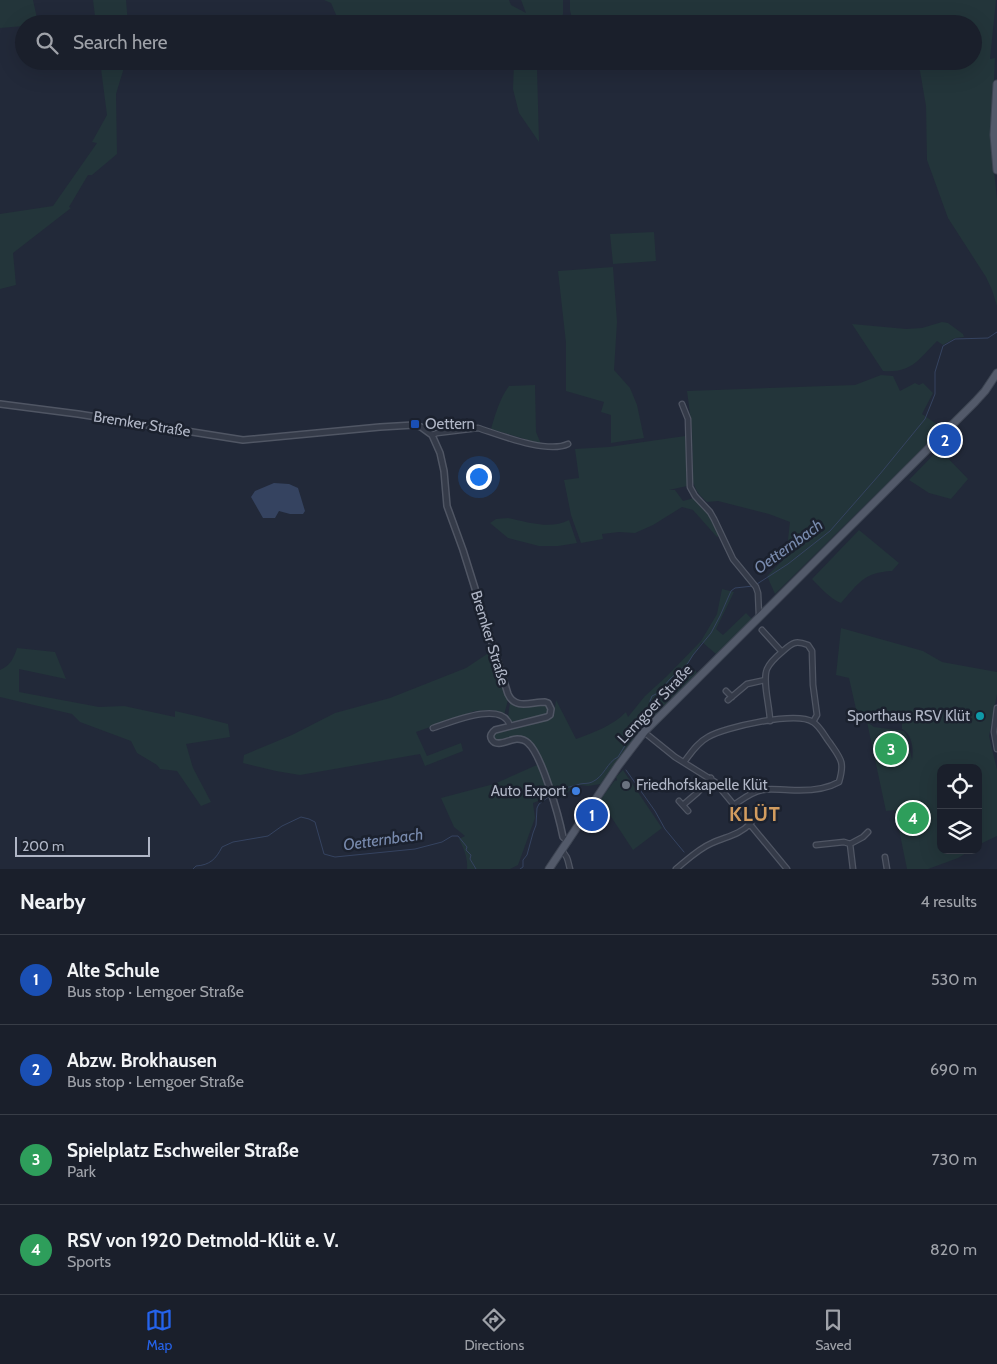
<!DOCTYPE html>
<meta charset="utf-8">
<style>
body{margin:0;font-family:Cabin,sans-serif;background:#232733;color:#f1f3f6}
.controls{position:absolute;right:15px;bottom:15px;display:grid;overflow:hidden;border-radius:10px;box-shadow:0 5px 20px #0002}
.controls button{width:45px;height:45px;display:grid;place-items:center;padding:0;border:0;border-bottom:1px solid #383d47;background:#1a1f2b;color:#f1f3f6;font:25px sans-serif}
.scale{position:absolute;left:15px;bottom:12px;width:135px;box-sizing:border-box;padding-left:5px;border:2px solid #b0b6c6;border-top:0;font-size:14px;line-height:18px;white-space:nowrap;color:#b0b6c6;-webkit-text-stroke:4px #1b212e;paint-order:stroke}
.you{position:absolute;left:478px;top:476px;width:18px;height:18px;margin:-12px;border:4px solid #fff;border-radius:50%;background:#1a73e8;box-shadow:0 0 0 8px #1a73e833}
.badge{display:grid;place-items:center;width:32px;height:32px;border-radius:50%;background:#2563eb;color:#fff;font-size:16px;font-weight:700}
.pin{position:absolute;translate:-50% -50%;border:2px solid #fff;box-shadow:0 1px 5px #0006}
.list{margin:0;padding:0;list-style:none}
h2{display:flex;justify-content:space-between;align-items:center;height:65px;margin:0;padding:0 20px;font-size:21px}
h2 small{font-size:16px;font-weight:400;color:#9fa2a9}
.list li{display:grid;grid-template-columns:32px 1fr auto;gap:15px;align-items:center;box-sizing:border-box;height:90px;padding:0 20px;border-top:1px solid #383d47}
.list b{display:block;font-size:19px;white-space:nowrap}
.list p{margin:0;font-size:16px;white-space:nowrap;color:#9fa2a9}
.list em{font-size:16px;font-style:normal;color:#9fa2a9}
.icon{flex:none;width:28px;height:28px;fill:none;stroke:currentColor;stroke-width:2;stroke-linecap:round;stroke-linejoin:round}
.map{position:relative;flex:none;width:997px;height:869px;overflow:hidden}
.search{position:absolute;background:#1a1f2b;box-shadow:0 5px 20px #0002;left:15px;right:15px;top:15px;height:55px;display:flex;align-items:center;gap:12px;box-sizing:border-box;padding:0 18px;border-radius:28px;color:#9fa2a9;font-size:19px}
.sheet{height:425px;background:#1a1f2b}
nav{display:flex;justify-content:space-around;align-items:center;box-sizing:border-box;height:70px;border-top:1px solid #383d47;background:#1a1f2b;font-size:14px;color:#9fa2a9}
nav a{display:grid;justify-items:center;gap:2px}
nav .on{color:#2563eb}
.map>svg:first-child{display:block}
</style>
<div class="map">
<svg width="997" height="869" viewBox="0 0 997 869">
<rect width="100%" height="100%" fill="#222939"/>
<path fill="#23353a" d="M0,0h33l5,23 -14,1v2l-24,2z
M93,0h33l2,24h-32z
M324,0h185l2,5 15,8 -5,-13h42v14l-4,10h-219l-9,-21z
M570,0h426l-6,59 5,-1 -4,84 6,57v107l-5,-16 -6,-13 -38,-59 -21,-58 -1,-54 -6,-35 -7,-10h60v-37h-400l-3,-14z
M100,61h26l-10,33 1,60 -25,21h-4l-19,32 2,1 -58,45 3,32 -16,4v-75l53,-8 44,-63 -5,-1 15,-27z
M512,61h108l-28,7h-55l2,74 -20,-29 -6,-24 1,-27z
M654,232l2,29 -43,3 -3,-30z
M613,267l4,55 -3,48 16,18 7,17 7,33 -33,5v-28l-10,-3 3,-10 -38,-11v-48l-8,-72z
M942,322l6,1 15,11 1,3 -9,1 -12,7 -6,-4c-19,19 -25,32 -54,30l-31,-47 54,5 16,-1z
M881,375l12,1 7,15 15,-8 4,2 4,-2 10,10 -11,21 16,11 -11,11 1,7 -153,151 -8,-18 19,-19 4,-35 -21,-8 -51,-13 -11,1c-7,-6 -11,-11 -14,-20l-1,-53 -5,-38 168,-6z
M535,385l1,47 5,12 -50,-15c4,-14 9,-31 18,-43z
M685,436l2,3v47l-18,4h6l8,11 11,-3 14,12 12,25 -3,2 -24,-27 -11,-3 -29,18 -18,8 -16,-1 -17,2 1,5 -22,4 -10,-28 -7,-35 15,-2 -4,-29 34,-2z
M939,449l29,30 -17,20 -22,-6 -20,-13z
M508,518c20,4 42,12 61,2l8,23 -19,3h-19l-31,-8 -18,-15 6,-4z
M859,530l40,33 -7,8c-28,1 -34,13 -51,32 -12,-5 -20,-15 -29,-24z
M722,589l12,3 -18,37 7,6 23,-22 6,6 -36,35 -14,-12 -18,27 6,6 5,-5 2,3 -35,35 -30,33 -31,43 -13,2 -8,-1 -26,15c-3,-16 -13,-62 -33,-64 -7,0 -16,3 -23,5l-4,-4v-3l3,-3 49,-11 8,-5 2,-15 20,39c19,-7 36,-13 50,-27l2,5 17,-21 22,-20 34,-35 16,-27z
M841,628l82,23 19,11 55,10v22l-8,42 8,34v66l-19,9v-77h-37v82h30l-13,8 -30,11h-21l-12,-59 -9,1 -19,-89 7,5 30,4 3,5 5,24c2,-11 0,-26 -10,-31v-7l-13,1 -20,-6 -11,1 -9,-40 -13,-3z
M17,648l38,4 11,27 -47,-10v23l80,15 25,-1 51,11v-6l26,6 27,7 2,13 -44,7 7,24 18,34 -10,4 -24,-35 -17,-2 -3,-4 -20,-12 -6,-12 -51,-19 -8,-8 -72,-17v-27c10,-4 14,-12 17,-22z
M490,652l18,48 -4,15 -11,-5 -18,1 -59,21 11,24 34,-13 2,8 -38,15 -5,-12 -120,21 -24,-4 -33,-8 1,-8 48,-20 43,-22 55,-15 76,-30z
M510,702l10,5 25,-2 3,3v3l-5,5 -31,7 -4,-6z
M539,764l9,33 -15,6 2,15 -17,47 -8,4h-43c1,-11 -3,-20 -8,-30l6,-3 -11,-9 -13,-29 53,-14z
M623,770l39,58 -29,22 -33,-50 15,-20 1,1 1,-1 -1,-3z"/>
<path fill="#354360" d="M274,483l15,1 9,4 7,23 -2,3h-13l-11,-3 -4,7h-12l-12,-21 4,-6z"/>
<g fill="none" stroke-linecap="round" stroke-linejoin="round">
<path stroke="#354360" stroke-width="1" d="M757,584l31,-20 42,-33 50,-57 45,-55 10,-25v-22l8,-26 12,-7 33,-1 9,-6
M626,770l29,41 10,18 19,23
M553,794c8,-6 18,-7 27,-10 4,-1 8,0 12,-2 12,-5 15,-20 26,-25l16,-26 5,-3 5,-7 7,-7v-8l-1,-5 2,-5 12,-6v-4l6,-7 18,-16 5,-8 18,-22 9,-17 11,-25 4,-3 18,-2
M193,869l3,-3c14,-1 20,-7 26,-19l11,-5 35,-6 14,-10 19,-9 8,2 6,3 9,32 11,3 80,-8 27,-7 10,-6h6l9,11 -1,3 5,5 -1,4 6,10
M520,869l3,-2v-7l4,-5 6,-22 3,-8 1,-17 2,-4 11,-8"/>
<g stroke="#505664" stroke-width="7">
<path id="minor" d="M682,404l6,15 2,68 5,9 15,16 4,7 19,40 23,28 2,6 1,23
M432,435l5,-2 41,-5c22,7 69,26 90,16
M762,630l20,22
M726,691l6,6
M728,700l19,-16 18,-4
M997,708l-3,24 3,17
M770,721c0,-14 -8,-40 -3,-52 3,-7 10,-13 16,-18 9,-8 12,-11 25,-6l4,6 1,34 4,30 -4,7
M433,728c16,-5 70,-29 77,-2
M644,732l31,25 40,25 72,87
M684,762c7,-9 13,-19 24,-25 17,-10 88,-26 105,-15 7,4 12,15 17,21 11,16 15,19 9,39 -14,8 -34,9 -50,8 -9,0 -18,-2 -27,0 -11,2 -19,9 -28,15
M679,801l9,10
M683,805l14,-12 14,-15
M816,845l28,-3 6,2
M561,851c7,4 7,11 9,18
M885,857l2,12
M676,869c11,-9 22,-20 36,-26 15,-7 26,-7 39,-20
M853,869l-3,-25 13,-7 5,-5"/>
</g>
<g stroke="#505664" stroke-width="8">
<path id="tertiary" d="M0,404l78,10 165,26 137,-13 34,-2 7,2 11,8 8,18 4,18 3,35 16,44 45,144c7,16 23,8 37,8l3,1 3,6 -1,6 -3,2 -52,13c-3,2 -6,6 -3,10 5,8 18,-1 25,-1 4,0 8,1 11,4 14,12 31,74 35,94l5,4"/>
</g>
<g stroke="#3e4553" stroke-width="9">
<path id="primary" d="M997,84l-3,51 3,35
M549,869l69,-103 26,-34 331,-330 10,-11 12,-18"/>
</g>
<use href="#minor" stroke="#353b49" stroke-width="4.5"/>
<use href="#tertiary" stroke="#353b49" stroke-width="5"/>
<use href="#primary" stroke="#535a6a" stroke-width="7"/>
</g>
<rect fill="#1a4fb4" stroke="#1b212e" stroke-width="2" x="410" y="419" width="10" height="10" rx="2.5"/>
<circle fill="#0f9aa8" stroke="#1b212e" stroke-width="2" cx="980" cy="716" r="5"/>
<circle fill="#6b7280" stroke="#1b212e" stroke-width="2" cx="626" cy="785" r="5"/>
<circle fill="#3f7fe0" stroke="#1b212e" stroke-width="2" cx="576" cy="791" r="5"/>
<g text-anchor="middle" stroke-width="5" stroke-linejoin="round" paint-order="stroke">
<g font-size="15" fill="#b0b6c6" stroke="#1b212e">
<text transform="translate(142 424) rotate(9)" y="5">Bremker Straße</text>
<text transform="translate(490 638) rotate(73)" y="5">Bremker Straße</text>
<text transform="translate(655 704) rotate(-47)" y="5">Lemgoer Straße</text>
</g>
<g font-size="15" fill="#b0b6c6" stroke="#1b212e" text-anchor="start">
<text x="425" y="429">Oettern</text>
<text x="970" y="721" text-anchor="end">Sporthaus RSV Klüt</text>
<text x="636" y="790">Friedhofskapelle Klüt</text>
<text x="566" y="796" text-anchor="end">Auto Export</text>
</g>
<g font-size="16" font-style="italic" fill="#788aad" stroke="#1b212e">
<text transform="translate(788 546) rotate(-36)" y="6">Oetternbach</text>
<text transform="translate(383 839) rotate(-8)" y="6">Oetternbach</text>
</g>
<g font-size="20" font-weight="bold" letter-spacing="1" fill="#d29c5f" stroke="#1b212e">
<text x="755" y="821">KLÜT</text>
</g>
</g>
</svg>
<div class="controls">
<button><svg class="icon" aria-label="locate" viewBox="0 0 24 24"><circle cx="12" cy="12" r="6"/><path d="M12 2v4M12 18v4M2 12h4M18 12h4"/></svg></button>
<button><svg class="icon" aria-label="layers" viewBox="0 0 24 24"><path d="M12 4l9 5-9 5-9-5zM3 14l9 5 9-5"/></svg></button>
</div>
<div class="scale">200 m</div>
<div class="you"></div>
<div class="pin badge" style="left:592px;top:815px;background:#1a4fb4">1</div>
<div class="pin badge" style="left:945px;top:440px;background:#1a4fb4">2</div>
<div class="pin badge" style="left:891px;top:749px;background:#2e9e5b">3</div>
<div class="pin badge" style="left:913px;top:818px;background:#2e9e5b">4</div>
<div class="search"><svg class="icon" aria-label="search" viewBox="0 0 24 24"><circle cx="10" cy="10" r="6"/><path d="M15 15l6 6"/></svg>Search here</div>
</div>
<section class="sheet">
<h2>Nearby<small>4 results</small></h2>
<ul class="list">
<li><span class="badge" style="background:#1a4fb4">1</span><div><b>Alte Schule</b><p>Bus stop · Lemgoer Straße</p></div><em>530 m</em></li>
<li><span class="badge" style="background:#1a4fb4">2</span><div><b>Abzw. Brokhausen</b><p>Bus stop · Lemgoer Straße</p></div><em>690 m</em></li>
<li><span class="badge" style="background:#2e9e5b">3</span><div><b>Spielplatz Eschweiler Straße</b><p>Park</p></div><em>730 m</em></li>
<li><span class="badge" style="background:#2e9e5b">4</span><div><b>RSV von 1920 Detmold-Klüt e. V.</b><p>Sports</p></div><em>820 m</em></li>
</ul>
</section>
<nav>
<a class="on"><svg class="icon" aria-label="map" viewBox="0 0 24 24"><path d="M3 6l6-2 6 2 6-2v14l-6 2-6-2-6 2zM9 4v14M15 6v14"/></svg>Map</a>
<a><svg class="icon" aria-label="directions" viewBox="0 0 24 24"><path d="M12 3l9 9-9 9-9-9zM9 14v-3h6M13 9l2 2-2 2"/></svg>Directions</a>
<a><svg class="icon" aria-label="saved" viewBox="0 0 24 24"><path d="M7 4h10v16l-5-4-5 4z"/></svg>Saved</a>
</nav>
